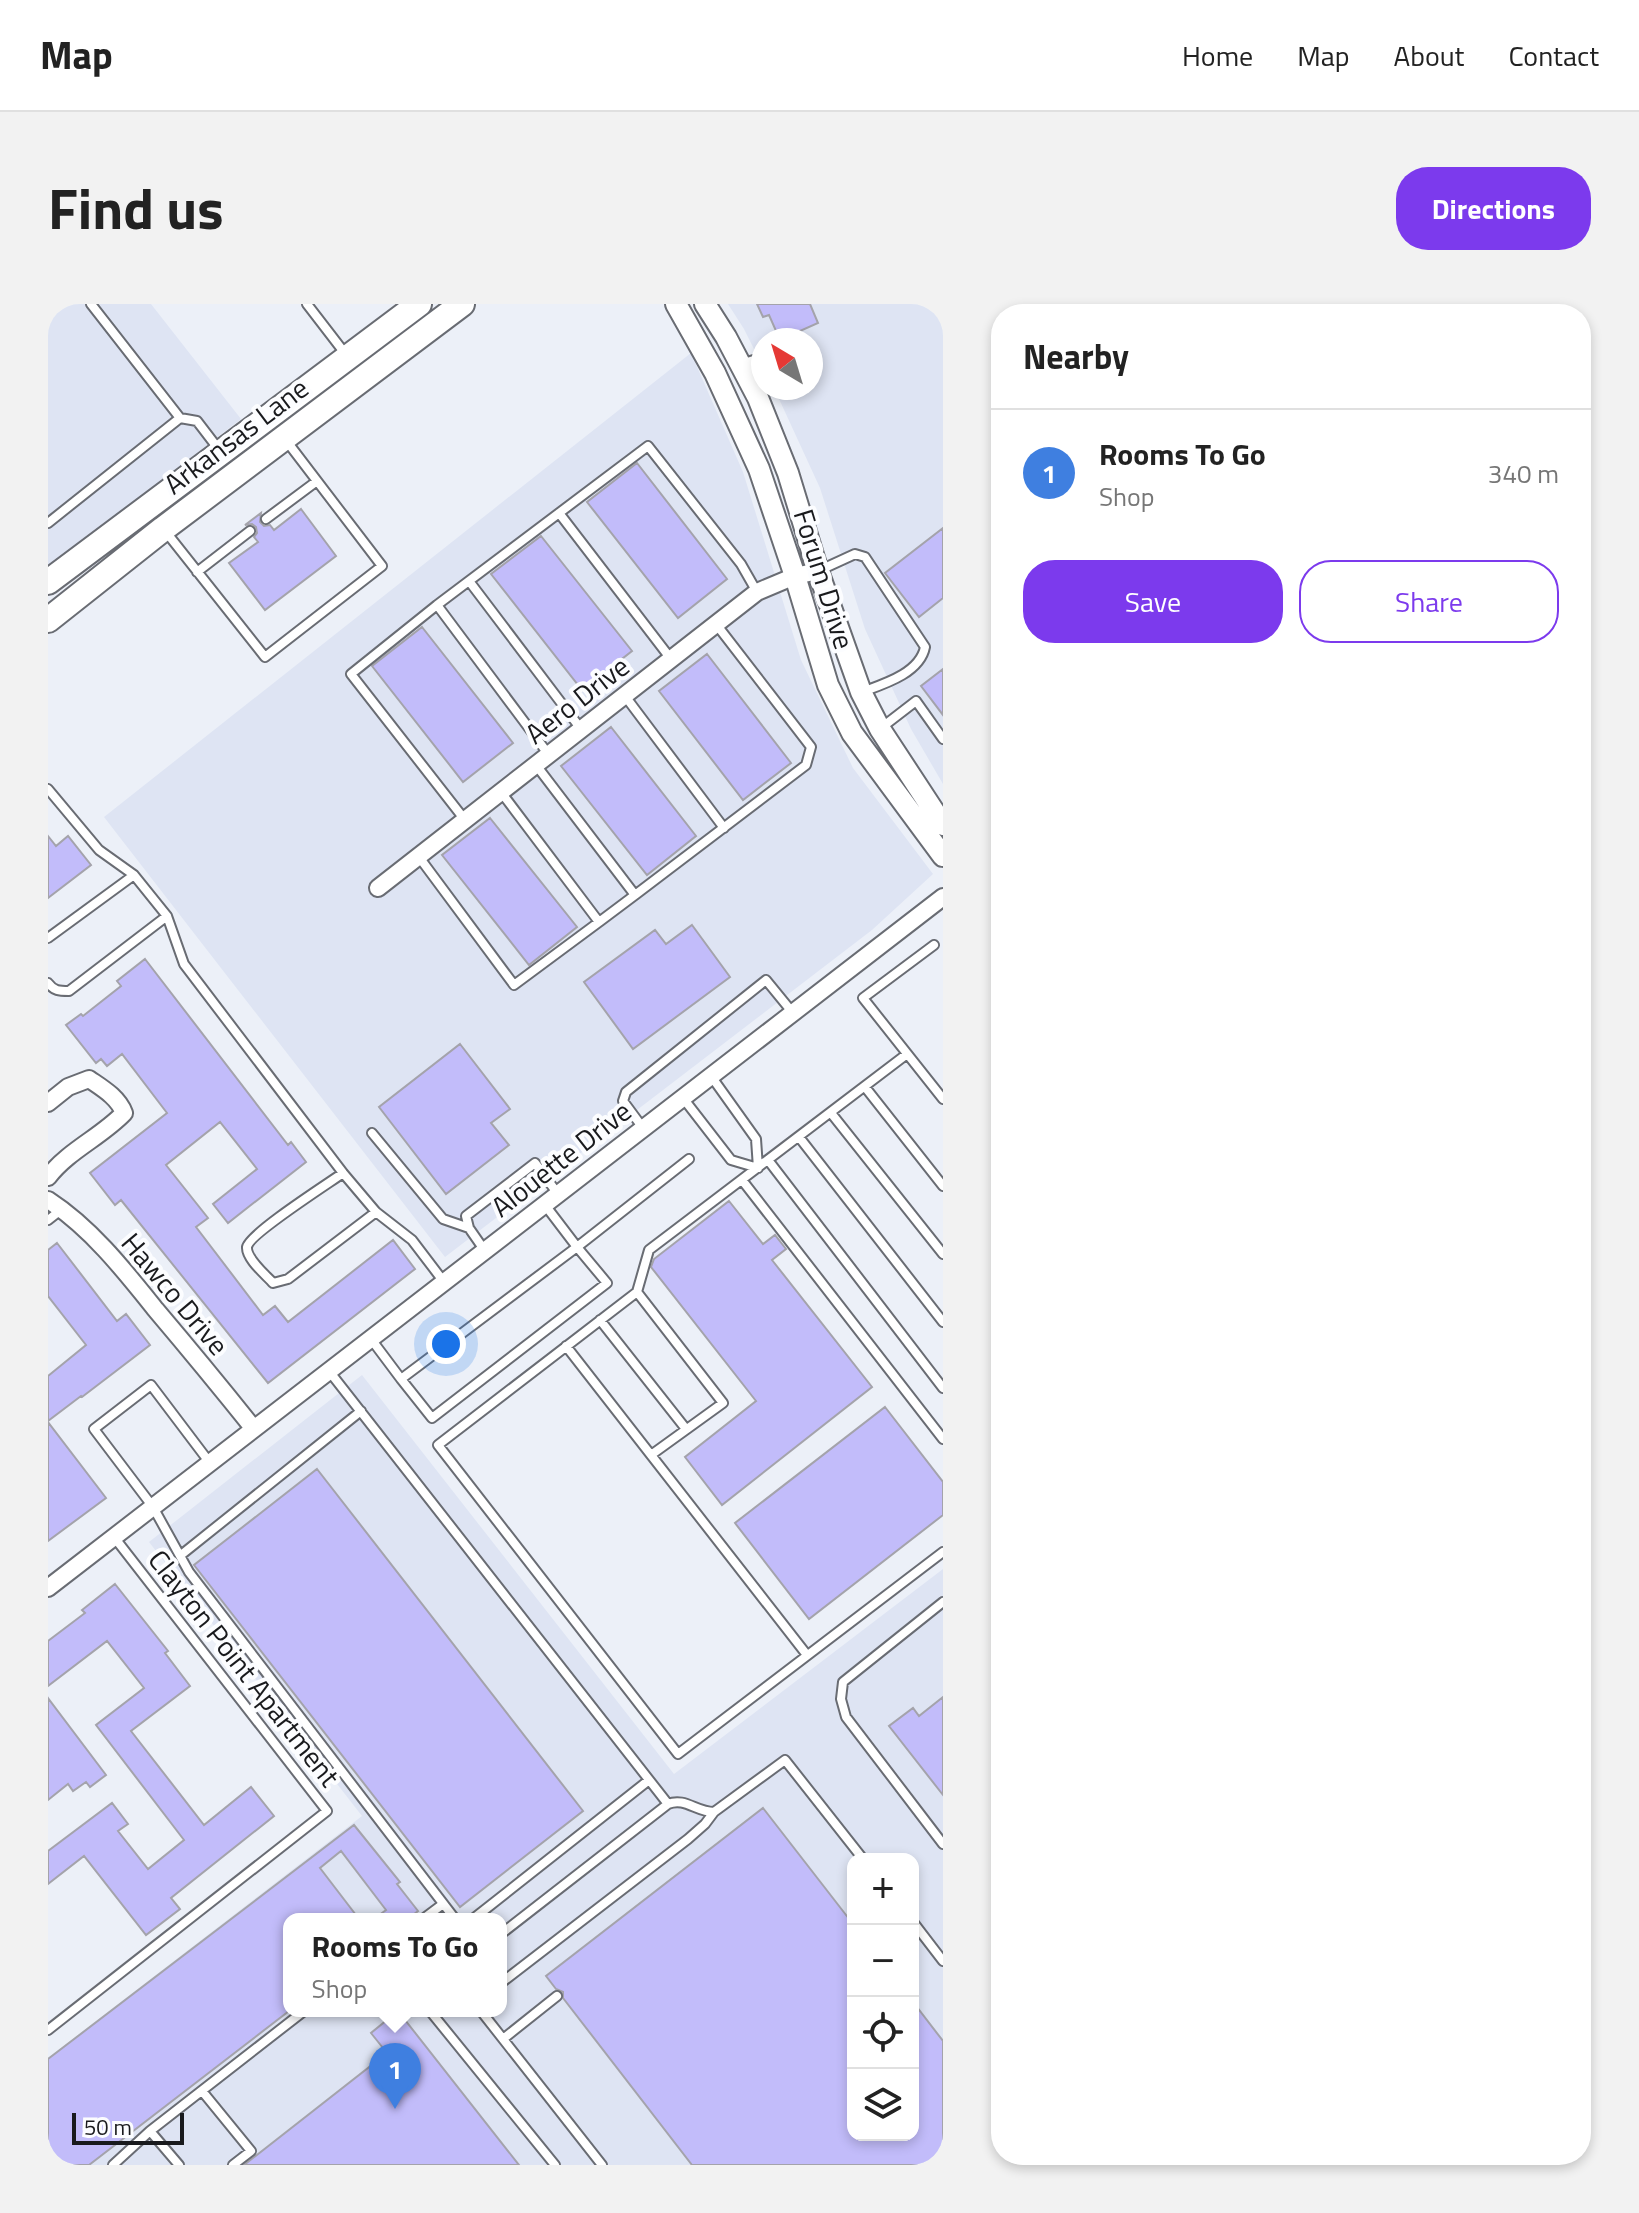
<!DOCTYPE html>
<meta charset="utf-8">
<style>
body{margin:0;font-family:"Titillium Web",sans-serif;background:#f2f2f2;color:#222}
.controls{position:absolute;right:24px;bottom:24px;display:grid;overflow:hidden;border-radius:16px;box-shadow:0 4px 12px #0003}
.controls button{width:72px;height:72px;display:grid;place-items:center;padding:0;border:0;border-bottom:2px solid #e0e0e0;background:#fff;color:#222;font:40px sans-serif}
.compass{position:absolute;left:703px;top:24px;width:72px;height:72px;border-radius:50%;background:#fff;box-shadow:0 4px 12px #0003;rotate:322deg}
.scale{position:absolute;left:24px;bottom:20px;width:112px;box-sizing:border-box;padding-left:8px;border:4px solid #191a1d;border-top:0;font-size:22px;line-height:28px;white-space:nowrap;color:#191a1d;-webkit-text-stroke:6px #fcfdff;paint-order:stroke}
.you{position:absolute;left:398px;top:1040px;width:28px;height:28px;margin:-20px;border:6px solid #fff;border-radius:50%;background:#1a73e8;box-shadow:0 0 0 12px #1a73e833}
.badge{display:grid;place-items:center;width:52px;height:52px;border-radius:50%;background:#7c3aed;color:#fff;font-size:26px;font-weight:700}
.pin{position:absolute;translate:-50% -66px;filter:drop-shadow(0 2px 4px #0008)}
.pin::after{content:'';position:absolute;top:42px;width:28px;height:24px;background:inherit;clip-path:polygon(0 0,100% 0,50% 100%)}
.popup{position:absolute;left:235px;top:1609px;width:224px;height:104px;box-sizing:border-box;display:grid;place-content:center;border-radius:16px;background:#fff;filter:drop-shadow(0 2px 6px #0005);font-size:26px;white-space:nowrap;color:#767676}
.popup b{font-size:30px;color:#222}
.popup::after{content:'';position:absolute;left:50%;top:100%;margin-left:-16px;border:16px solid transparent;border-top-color:#fff}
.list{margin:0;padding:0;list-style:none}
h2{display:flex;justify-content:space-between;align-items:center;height:104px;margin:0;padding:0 32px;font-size:34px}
h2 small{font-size:26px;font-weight:400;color:#767676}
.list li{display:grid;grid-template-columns:52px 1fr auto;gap:24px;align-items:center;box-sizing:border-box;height:128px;padding:0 32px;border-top:2px solid #e0e0e0}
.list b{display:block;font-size:30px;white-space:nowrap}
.list p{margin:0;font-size:26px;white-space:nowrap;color:#767676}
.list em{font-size:26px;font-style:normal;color:#767676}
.actions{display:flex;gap:16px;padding:24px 32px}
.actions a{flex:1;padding:18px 0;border:2px solid #7c3aed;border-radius:32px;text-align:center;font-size:28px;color:#7c3aed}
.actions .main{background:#7c3aed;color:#fff}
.icon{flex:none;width:44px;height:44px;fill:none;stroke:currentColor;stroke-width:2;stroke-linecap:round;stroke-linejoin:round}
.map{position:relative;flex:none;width:895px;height:1861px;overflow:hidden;border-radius:32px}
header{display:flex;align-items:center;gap:48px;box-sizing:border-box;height:112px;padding:0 40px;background:#fff;border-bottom:2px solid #e0e0e0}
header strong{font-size:38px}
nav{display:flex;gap:44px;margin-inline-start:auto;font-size:28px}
.intro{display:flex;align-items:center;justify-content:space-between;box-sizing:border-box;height:192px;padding:0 48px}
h1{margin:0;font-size:56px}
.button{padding:20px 36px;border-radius:32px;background:#7c3aed;color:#fff;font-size:28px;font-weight:700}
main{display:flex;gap:48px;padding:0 48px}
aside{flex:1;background:#fff;border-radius:32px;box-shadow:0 4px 12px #0003}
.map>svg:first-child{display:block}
</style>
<header>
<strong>Map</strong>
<nav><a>Home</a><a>Map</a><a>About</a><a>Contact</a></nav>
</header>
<div class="intro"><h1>Find us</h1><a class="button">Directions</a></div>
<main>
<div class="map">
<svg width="895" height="1861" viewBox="0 0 895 1861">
<rect width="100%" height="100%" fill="#ecf0f8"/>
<path fill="#dee4f3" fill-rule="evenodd" d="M0,0h103l90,115 -193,149z
M680,0h215v480l-32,-55 -46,-100 -45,-141 -46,-100h37v-48h-48v27l-19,-38z
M643,49l52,119 58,188 52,108 80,106 -61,56 -427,327 -341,-440z
M314,1071l312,399 269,-205v596h-895v-107l314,-242 -213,-274zM805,1555h60v276h-60zM241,1615h212v92h-212z"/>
<path fill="#c2bcfa" stroke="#a4a3ab" stroke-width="2" d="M709,0h53l8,19 -38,17 -11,-25 -6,2z
M589,159l90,116 -49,39 -91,-116z
M253,205l35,47 -71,54 -36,-47 29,-21 -4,-5 3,-4 -1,-6 -4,-3 -7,1 16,-12 -1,9 4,4 6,-1 4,5z
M895,224v70l-24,19 -34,-44z
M493,232l91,115 -50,39 -91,-116z
M374,323l91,116 -50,39 -91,-116z
M659,350l84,109 -48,37 -84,-109z
M895,365v46l-22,-29z
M563,423l85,109 -49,39 -86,-109z
M442,514l87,109 -48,38 -87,-110z
M0,532l8,10 12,-10 23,29 -43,33z
M644,621l38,52 -97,72 -49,-67 71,-52 11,14z
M97,655l143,186 3,-3 15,20 -78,61 -15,-19 44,-35 -37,-47 -54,43 42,53 -12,9 67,88 12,-9 13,16 105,-82 22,29 -147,114 -147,-183 -6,5 -25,-32 77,-60 -45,-59 -15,12 -6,-7 -5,4 -30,-38 15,-11 2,2 38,-30 -4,-5z
M412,740l50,65 -19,14 18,22 -63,49 -67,-87z
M681,897l34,43 12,-9 11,14 -14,11 100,127 -150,118 -37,-48 71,-56 -105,-134 3,-8z
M9,939l60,78 9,-7 24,31 -68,52 -1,-1 -33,25v-45l38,-31 -38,-49v-46z
M837,1103l58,75v33l-134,104 -74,-96z
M0,1118l58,76 -58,43z
M269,1165l266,342 -123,96 -266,-342z
M67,1280l53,67 -3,2 25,33 -59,45 73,94 47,-38 23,29 -103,82 9,11 -34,26 -62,-79 -36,28v-33l64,-48 16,21 -10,7 30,38 36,-29 -88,-115 48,-37 -37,-47 -59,45v-45l37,-28 -3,-3z
M895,1393v98l-54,-69 24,-18 6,8z
M0,1394l58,77 -16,12 -4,-5 -13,9 -5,-7 -20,16z
M715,1504l90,116v211h60v-133l30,39v124h-251l-129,-167v-6l-7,-3 -10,-13z
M306,1521l46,57 -3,2 21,27 -10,8h-34l12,-9 -45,-59 -21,17 39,51h-70v92l-200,154h-41v-106z
M350,1707l121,154h-275l143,-112 -16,-20z"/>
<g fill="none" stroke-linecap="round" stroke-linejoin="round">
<g stroke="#696c73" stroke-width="12">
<path id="service" d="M43,0l89,114 17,3 23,30
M259,0l40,52
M0,4l5,-4
M693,60l22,-7
M511,209l112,146
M218,215l51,-38
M0,219l132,-105
M118,228l99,125 117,-91 -97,-127
M770,267l37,-17 10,3 60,90c-5,26 -41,37 -63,45
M149,268l53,-41
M421,277l112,148
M389,301l-86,69 114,146
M577,392l99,132
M833,424l35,-27 27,38
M501,451l-112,-150 211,-159 93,118 16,28
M0,485l51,61 35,25 33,41 17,48 159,209 33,39 36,28 32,42
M453,488l98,130 36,-27 -99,-130
M371,553l95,128 85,-63
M587,591l171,-130 5,-18 -95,-123
M0,634l86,-63
M886,641l-71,53 80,101
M0,679c6,8 11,8 21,8l98,-75
M859,750l-258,196 -12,42 -199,153 240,309 265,-202
M663,772l45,63 2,29
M817,783l78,99
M635,794l48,62 27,8
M783,809l112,141
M595,824l-20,-27 3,-9 140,-112 27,33
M324,829l71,86 26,9
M751,833l144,185
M720,856l175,228
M295,869c-14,10 -94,61 -96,74 -1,12 19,28 26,36l15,-4 88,-67
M694,876l201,259
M497,901l32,42 112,-88
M0,916l14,-11
M437,947l-16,-23 -3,-12 69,-53 23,31
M552,1016l86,109
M323,1035l30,40 176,-132 30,36 -175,135 -31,-39
M518,1042l85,109 72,-52 -86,-111
M281,1067l339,433 -167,130
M603,1151l156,200
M162,1159l-59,-78 -57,44 59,78 36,65 266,347
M133,1251l180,-144
M895,1298l-100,80 -2,17 5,18 97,127
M620,1500c17,-7 28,8 46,8l71,-52 78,99
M375,1615l20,-15
M425,1615l176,-139
M865,1618l30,39
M453,1679l187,-144 17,-15 9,-12
M382,1707l125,154
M433,1707l121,154
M0,1726l279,-219 -213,-274
M455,1735l54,-43
M154,1787l49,60 -18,14
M102,1827l29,34
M65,1861l37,-34 154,-120"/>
</g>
<g stroke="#696c73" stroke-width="20">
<path id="minor" d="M330,584l379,-296 38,-16 23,-5
M0,799l20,-16 21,-8c13,9 29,18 35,34 -23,24 -55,37 -76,64
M0,896c43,28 76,70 108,110 33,39 66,79 98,119
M0,1284l895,-691"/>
</g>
<g stroke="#696c73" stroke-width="24">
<path id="tertiary" d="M628,0l39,69 44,96 36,107 33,109 24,48 91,123
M657,0l21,33 32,61 30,75 30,98 43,121 19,37 63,96"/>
</g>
<g stroke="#696c73" stroke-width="28">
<path id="secondary" d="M0,278l371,-278
M0,316l115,-91 299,-225"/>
</g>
<use href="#service" stroke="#fff" stroke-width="8"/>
<use href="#minor" stroke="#fff" stroke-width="16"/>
<use href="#tertiary" stroke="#fff" stroke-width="20"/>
<use href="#secondary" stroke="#fff" stroke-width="24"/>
</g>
<g text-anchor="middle" stroke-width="8" stroke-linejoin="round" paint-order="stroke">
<g font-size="28" fill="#191a1d" stroke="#fcfdff">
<text transform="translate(188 132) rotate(-37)" y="10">Arkansas Lane</text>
<text transform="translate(776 275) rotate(73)" y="10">Forum Drive</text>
<text transform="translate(529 396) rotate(-38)" y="10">Aero Drive</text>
<text transform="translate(513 855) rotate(-38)" y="10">Alouette Drive</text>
<text transform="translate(127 990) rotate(50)" y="10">Hawco Drive</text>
<text transform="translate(196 1364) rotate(52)" y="10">Clayton Point Apartment</text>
</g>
</g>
</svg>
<div class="controls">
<button>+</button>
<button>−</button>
<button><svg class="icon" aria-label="locate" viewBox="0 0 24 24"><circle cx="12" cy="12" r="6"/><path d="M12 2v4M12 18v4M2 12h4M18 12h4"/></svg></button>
<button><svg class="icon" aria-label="layers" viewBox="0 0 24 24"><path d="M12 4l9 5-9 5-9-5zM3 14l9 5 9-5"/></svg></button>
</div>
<svg class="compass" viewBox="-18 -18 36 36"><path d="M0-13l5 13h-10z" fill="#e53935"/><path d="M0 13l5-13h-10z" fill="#767676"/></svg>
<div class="scale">50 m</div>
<div class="you"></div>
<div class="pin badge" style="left:347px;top:1805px;background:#3f7fe0">1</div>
<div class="popup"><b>Rooms To Go</b>Shop</div>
</div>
<aside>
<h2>Nearby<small></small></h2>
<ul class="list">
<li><span class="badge" style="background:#3f7fe0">1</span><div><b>Rooms To Go</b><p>Shop</p></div><em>340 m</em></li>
</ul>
<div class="actions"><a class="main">Save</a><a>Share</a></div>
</aside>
</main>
